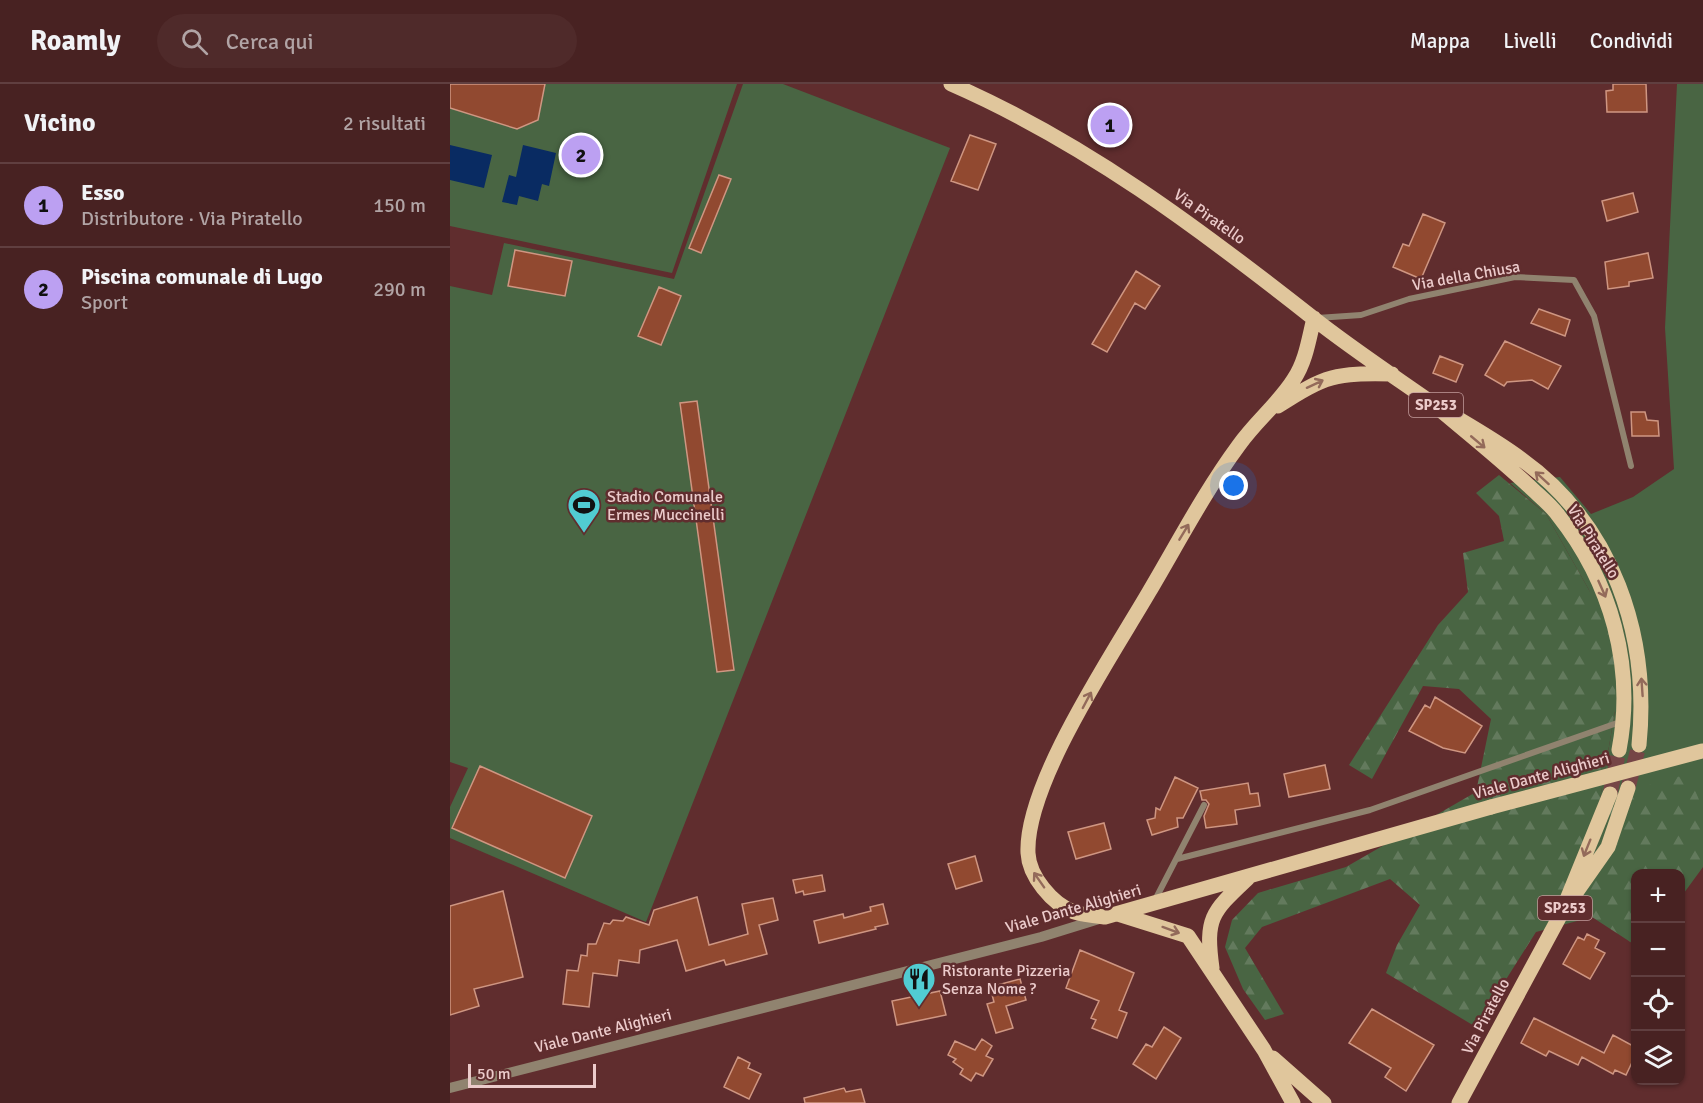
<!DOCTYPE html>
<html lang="it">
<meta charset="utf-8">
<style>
body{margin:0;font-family:Signika,sans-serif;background:#4f2a2a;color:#f1f3f6}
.controls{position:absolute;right:18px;bottom:18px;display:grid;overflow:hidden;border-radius:12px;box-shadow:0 2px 4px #0004}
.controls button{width:54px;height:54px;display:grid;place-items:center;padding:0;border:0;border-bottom:2px solid #603f40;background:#482222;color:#f1f3f6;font:30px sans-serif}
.scale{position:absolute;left:18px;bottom:15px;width:128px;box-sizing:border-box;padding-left:6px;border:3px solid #eccbcb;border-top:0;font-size:16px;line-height:21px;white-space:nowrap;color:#eccbcb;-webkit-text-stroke:4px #602d2e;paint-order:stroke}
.you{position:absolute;left:784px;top:402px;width:21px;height:21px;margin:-15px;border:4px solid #fff;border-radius:50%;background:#1a73e8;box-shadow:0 0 0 9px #1a73e833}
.badge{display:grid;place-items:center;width:39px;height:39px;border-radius:50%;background:#bca0f2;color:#111;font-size:20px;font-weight:700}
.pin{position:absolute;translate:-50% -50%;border:3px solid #fff;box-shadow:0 2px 6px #0006}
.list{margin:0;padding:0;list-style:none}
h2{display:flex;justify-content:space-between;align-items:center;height:78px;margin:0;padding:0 24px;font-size:26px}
h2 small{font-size:20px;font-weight:400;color:#b1a4a5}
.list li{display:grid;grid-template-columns:39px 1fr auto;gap:18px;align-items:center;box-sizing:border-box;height:84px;padding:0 24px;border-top:2px solid #603f40}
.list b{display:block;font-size:22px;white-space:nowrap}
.list p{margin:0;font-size:20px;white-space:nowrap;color:#b1a4a5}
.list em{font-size:20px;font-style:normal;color:#b1a4a5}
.icon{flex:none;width:33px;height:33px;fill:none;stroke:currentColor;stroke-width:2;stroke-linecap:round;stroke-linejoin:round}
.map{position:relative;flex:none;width:1253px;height:1019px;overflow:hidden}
header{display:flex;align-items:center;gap:36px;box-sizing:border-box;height:84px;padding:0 30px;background:#482222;border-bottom:2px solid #603f40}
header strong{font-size:28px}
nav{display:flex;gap:33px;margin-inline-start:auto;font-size:21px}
.search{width:420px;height:54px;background:#4f2a2a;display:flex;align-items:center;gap:15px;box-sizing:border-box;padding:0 21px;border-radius:33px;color:#b1a4a5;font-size:22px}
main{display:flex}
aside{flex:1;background:#482222}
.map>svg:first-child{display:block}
</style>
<header>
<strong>Roamly</strong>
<div class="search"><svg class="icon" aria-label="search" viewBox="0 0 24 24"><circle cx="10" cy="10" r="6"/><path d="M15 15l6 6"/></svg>Cerca qui</div>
<nav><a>Mappa</a><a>Livelli</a><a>Condividi</a></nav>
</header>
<main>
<aside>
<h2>Vicino<small>2 risultati</small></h2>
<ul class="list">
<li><span class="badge">1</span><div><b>Esso</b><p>Distributore · Via Piratello</p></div><em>150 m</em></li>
<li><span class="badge">2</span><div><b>Piscina comunale di Lugo</b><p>Sport</p></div><em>290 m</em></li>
</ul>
</aside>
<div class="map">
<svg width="1253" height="1019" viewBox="0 0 1253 1019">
<defs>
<pattern id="forest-firs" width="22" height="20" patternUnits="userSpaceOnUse" patternTransform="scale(1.5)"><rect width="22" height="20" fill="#496543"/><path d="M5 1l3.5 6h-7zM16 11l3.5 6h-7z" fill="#637a5d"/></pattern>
</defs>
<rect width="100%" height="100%" fill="#602d2e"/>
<path fill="#496543" d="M0,0h287l-65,189 -222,-47z
M293,0h40l167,64 -304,774 -196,-84v-31l18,-39 -18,-6v-476l42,9 12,-52 170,36z
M1227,0h26v725l-103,-10 15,-88 -26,-121 -43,-76 -36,-31 50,-6 31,37 42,-17 41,-28 -9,-141z"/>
<path fill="url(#forest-firs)" d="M1049,391l47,39 43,76 27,56 -1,65 -15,88 88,-25 15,35v58l-22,30 -1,-23h-44l-1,71 -43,-28 -56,15 -60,95 -90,-54 11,-28 23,-40 -30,-26 -128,48 -17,21 39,66 -19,6 -22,-31 -18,-42 7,-27 26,-27 88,-26 130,-75 15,-73 -32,-30 -36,-3 -51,93 -23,-14 89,-140 30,-33 -5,-39 41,-12 -5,-25 -23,-23z"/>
<path fill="#092b62" d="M0,61l42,10 -8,33 -34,-8z
M73,61l33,8 -7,33 -7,-2 -4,17 -19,-5 -2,9 -15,-3 7,-27 7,2z"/>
<path fill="#914930" stroke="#cf9682" stroke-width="1.5" d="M0,0h95l-7,36 -21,9 -67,-21z
M1163,0h33l1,28h-40l-1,-21 7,-1z
M520,51l26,9 -18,46 -27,-9z
M269,91l12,4 -30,74 -12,-5z
M1183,109l5,19 -31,9 -5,-20z
M973,130l22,9 -24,56 -28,-12 10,-23 6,2z
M65,166l57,11 -7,35 -57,-10z
M1198,169l5,25 -24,4v4l-21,3 -3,-27z
M686,187l24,15 -15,23 -10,-6 -28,49 -15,-8z
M209,203l22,9 -20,49 -23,-9z
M1089,225l31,11 -5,16 -34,-13z
M1055,257l56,25 -13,23 -16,-9 -25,2 -3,4 -19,-11z
M990,272l23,9 -7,17 -23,-9z
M247,317l37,269 -17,2 -37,-269z
M1181,328h14l2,8 11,1 1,15h-27z
M985,613l47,29 -17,27 -22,-5 -34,-17 16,-26 5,3z
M875,681l5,24 -41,8 -5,-23z
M30,682l112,50 -27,62 -113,-50z
M725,693l23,11 -15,30h-6l1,9 -26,8 -5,-15 8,-2 1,-10 4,2z
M798,699l2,11 8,-1 2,13 -25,4 2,14 -31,4 -2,-12 5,-12 -3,-4h-4l-2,-9z
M654,739l7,26 -35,10 -8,-27z
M525,772l7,25 -26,8 -8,-25z
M372,791l3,16 -21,4 -1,-4 -7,2 -3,-13z
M53,807l20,86 -49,12 5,17 -29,9v-109z
M247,813l12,48 39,-11 -6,-30 31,-6 5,22 -19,5 8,29 -41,11 -2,-5 -38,11 -9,-31 -37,10 -1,13 -20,-3 -2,16 -24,-3 -4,34 -26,-3 4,-34 11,1 3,-16 6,1 1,-12h8l8,-21 6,1 3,-4 10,1 3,-4 23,8 5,-15z
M433,820l5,20 -13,3 1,2 -57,14 -5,-22 29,-7 1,4 27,-7 -1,-4z
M1137,850l12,6 -4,8 10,5 -15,26 -27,-15 15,-27 6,3z
M630,866l54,23 -15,37 8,3 -10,25 -25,-10 4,-8 -5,-2 8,-17 -33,-13z
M570,895l6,21 -20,6 7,22 -17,5 -9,-29 7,-2 -4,-15z
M490,907l6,24 -49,10 -5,-24z
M922,925l62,36 -28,46 -21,-14 6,-9 -42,-25z
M1084,934l70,35 9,-18 22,12v9l-9,19 -11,-5 -2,4 -31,-17 -4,8 -29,-14 -3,5 -25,-13z
M714,943l17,11 -25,41 -23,-15 13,-20 6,3z
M532,955l10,7 -6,10 7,3 -10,17 -7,-3 -5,8 -11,-7 3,-5 -10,-7 3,-3 -8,-4 7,-14 20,9z
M288,973l12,6 -2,5 13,6 -12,25 -25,-12z
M394,1004l2,4 15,-3 4,14h-60l-1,-5z"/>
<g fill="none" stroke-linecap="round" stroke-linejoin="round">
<path stroke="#754546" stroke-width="15" stroke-dasharray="15 8" stroke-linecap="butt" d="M1178,704l11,-43
M1160,710l9,-44"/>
<path stroke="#90836f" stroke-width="6" d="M867,234l44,-3 48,-16 106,-22 59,3 20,36 37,150
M727,775l193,-49 250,-88
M705,816l49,-95"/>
<path stroke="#90836f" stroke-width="10" d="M0,1004l591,-151 58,-18"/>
<path stroke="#e0c69c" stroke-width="15" d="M501,0c133,58 249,145 362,234 38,30 79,57 119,85
M864,234c-5,20 -8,43 -20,61 -15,24 -38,42 -55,66 -34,46 -61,98 -90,147 -36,62 -124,192 -121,261 1,23 24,51 46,59 9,3 21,4 31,5l386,-110
M828,322c48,-31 57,-33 114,-32
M1169,666c16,-84 -8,-168 -61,-235 -8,-11 -20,-20 -29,-29 -31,-29 -65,-56 -97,-83 29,18 61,35 89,56 92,66 129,176 118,286
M1160,710l-49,120 47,-67 20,-59
M668,830l70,22 76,114 29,53
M762,884c-7,-51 0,-56 36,-90
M823,974l51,45
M1009,1019l102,-189"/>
<path stroke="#e0c69c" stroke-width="15" d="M1041,723l211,-56"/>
</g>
<defs><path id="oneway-shaft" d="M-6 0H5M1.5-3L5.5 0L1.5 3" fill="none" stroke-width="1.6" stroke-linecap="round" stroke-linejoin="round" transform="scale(1.5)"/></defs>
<g stroke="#936a5a">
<use href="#oneway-shaft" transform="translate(865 300) rotate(-25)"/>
<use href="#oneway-shaft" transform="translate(1028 358) rotate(40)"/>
<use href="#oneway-shaft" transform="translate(1092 394) rotate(-138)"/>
<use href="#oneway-shaft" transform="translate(734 448) rotate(-59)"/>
<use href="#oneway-shaft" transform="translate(1152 505) rotate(66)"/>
<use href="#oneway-shaft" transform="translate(1192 603) rotate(-94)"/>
<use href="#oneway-shaft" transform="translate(637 616) rotate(-62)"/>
<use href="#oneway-shaft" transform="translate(1137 764) rotate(112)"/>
<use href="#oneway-shaft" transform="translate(589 796) rotate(-125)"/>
<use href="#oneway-shaft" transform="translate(721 846) rotate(20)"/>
</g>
<defs>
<g id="stadium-pin" transform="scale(1.725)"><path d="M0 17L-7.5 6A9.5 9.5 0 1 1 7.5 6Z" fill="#51ccd2" stroke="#602d2e"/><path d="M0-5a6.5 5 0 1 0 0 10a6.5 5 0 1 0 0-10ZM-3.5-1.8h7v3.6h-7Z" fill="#111"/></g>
<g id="restaurant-pin" transform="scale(1.725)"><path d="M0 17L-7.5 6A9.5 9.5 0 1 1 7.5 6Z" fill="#51ccd2" stroke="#602d2e"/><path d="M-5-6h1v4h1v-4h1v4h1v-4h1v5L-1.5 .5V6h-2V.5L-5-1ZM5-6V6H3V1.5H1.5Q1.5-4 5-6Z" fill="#111"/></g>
</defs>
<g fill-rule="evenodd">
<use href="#stadium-pin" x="134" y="421"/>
<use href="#restaurant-pin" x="469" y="895"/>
</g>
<g text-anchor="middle" stroke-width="5" stroke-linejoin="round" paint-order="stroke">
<g fill="#602d2e" stroke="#c29c9c" stroke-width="1.5">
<rect x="959" y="309" width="54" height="24" rx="4.5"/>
<rect x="1088" y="812" width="54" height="24" rx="4.5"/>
</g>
<g font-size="15" font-weight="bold" fill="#eccbcb">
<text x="986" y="326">SP253</text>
<text x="1115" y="829">SP253</text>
</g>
<g font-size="16" fill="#eccbcb" stroke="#602d2e">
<text transform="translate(760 132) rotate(35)" y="6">Via Piratello</text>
<text transform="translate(1016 191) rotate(-10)" y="6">Via della Chiusa</text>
<text transform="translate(1144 457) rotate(58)" y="6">Via Piratello</text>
<text transform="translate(1091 691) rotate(-15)" y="6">Viale Dante Alighieri</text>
<text transform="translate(623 824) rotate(-16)" y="6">Viale Dante Alighieri</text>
<text transform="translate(1035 932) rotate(-62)" y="6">Via Piratello</text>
<text transform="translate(153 946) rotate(-14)" y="6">Viale Dante Alighieri</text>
</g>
<g font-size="16" fill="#eccbcb" stroke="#602d2e" text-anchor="start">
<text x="157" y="418">Stadio Comunale<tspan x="157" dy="18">Ermes Muccinelli</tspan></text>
<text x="492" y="892">Ristorante Pizzeria<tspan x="492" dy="18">Senza Nome ?</tspan></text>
</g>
</g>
</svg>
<div class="controls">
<button>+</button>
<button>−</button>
<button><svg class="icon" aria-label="locate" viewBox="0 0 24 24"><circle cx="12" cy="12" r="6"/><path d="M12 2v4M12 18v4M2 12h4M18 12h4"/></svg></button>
<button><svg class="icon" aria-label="layers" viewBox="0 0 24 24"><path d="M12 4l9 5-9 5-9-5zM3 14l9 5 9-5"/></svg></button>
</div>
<div class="scale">50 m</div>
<div class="you"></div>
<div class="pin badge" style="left:660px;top:41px">1</div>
<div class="pin badge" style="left:131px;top:71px">2</div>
</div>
</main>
